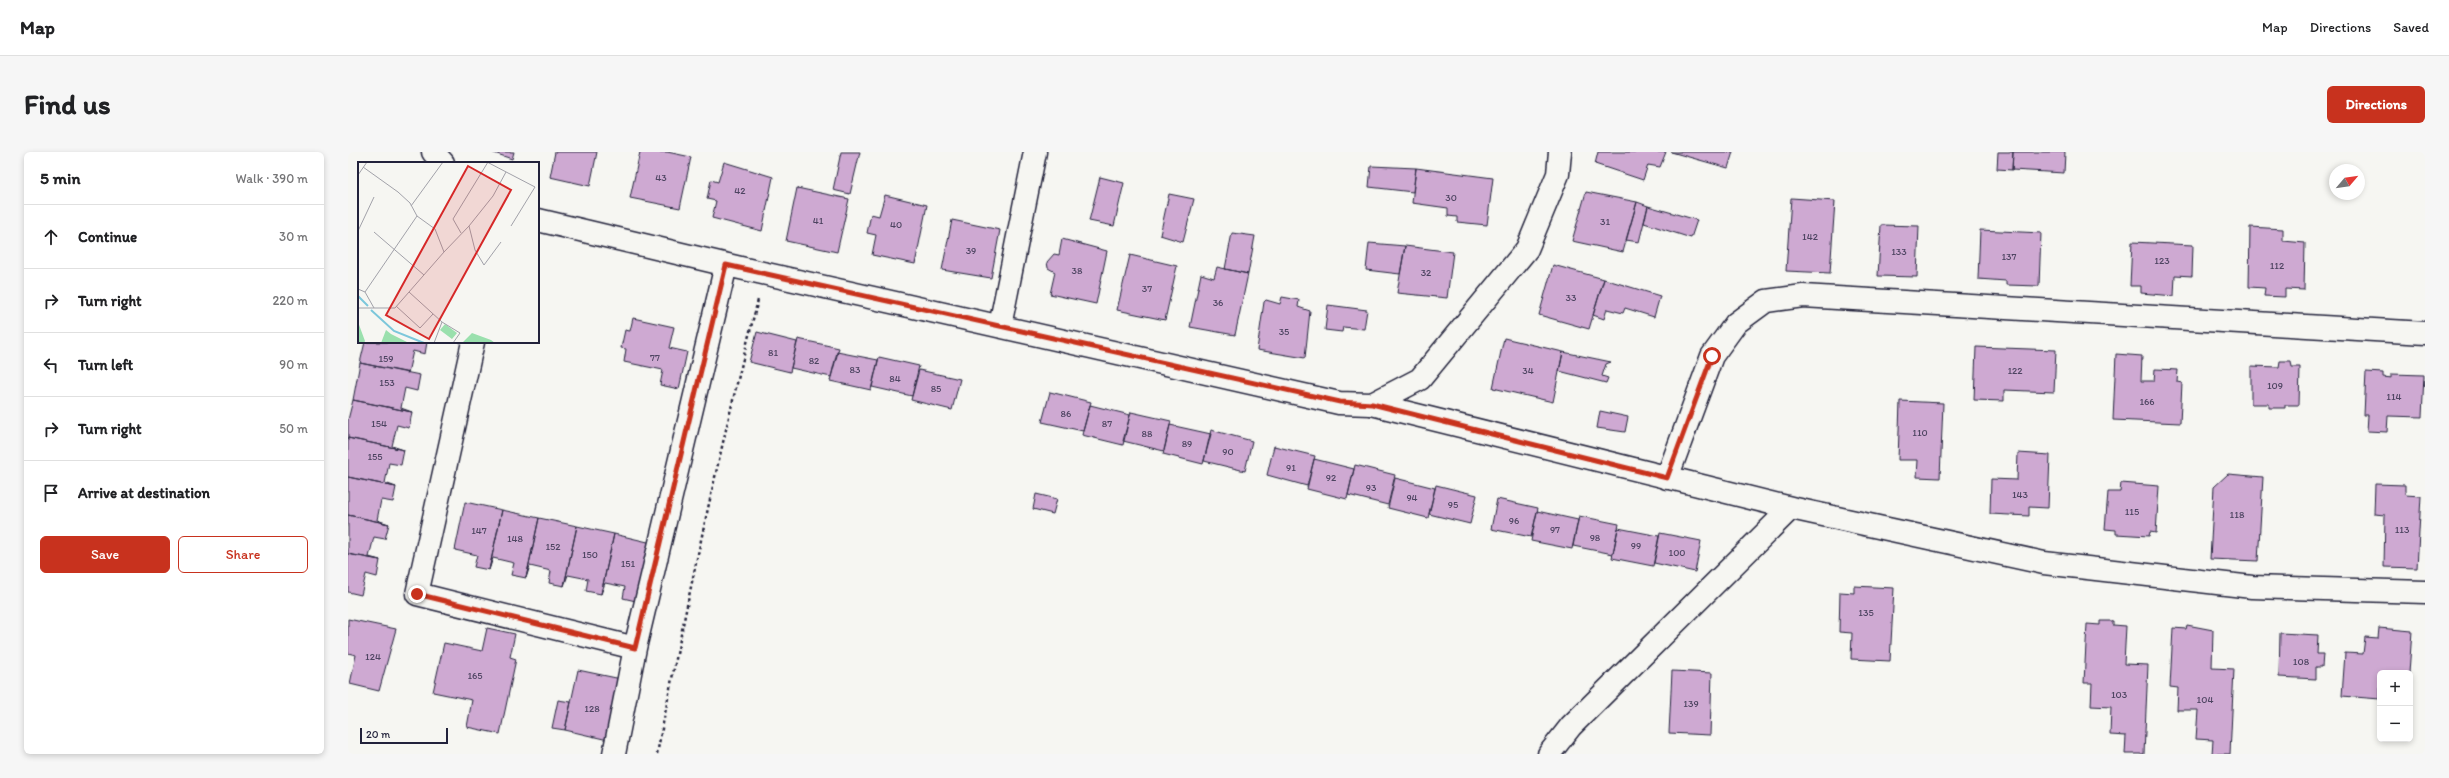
<!DOCTYPE html>
<meta charset="utf-8">
<style>
body{margin:0;font-family:Itim,sans-serif;background:#f6f6f6;color:#202124}
.controls{position:absolute;right:12px;bottom:12px;display:grid;overflow:hidden;border-radius:6px;box-shadow:0 2px 6px #0003}
.controls button{width:36px;height:36px;display:grid;place-items:center;padding:0;border:0;border-bottom:1px solid #e0e0e0;background:#fff;color:#202124;font:20px sans-serif}
.compass{position:absolute;left:1981px;top:12px;width:36px;height:36px;border-radius:50%;background:#fff;box-shadow:0 2px 6px #0003;rotate:61deg}
.scale{position:absolute;left:12px;bottom:10px;width:88px;box-sizing:border-box;padding-left:4px;border:2px solid #22223b;border-top:0;font-size:11px;line-height:14px;white-space:nowrap;color:#22223b;-webkit-text-stroke:3px #f6f6f2;paint-order:stroke}
.stop{position:absolute;width:12px;height:12px;margin:-9px;border:3px solid #c8321e;border-radius:50%;background:#fff}
.stop.end{background:#c8321e;border-color:#fff;box-shadow:0 1px 4px #0008}
.list{margin:0;padding:0;list-style:none}
h2{display:flex;justify-content:space-between;align-items:center;height:52px;margin:0;padding:0 16px;font-size:17px}
h2 small{font-size:13px;font-weight:400;color:#757577}
.list li{display:grid;grid-template-columns:26px 1fr auto;gap:12px;align-items:center;box-sizing:border-box;height:64px;padding:0 16px;border-top:1px solid #e0e0e0}
.list b{display:block;font-size:15px;white-space:nowrap}
.list em{font-size:13px;font-style:normal;color:#757577}
.actions{display:flex;gap:8px;padding:12px 16px}
.actions a{flex:1;padding:9px 0;border:1px solid #c8321e;border-radius:6px;text-align:center;font-size:14px;color:#c8321e}
.actions .main{background:#c8321e;color:#fff}
.icon{flex:none;width:22px;height:22px;fill:none;stroke:currentColor;stroke-width:2;stroke-linecap:round;stroke-linejoin:round}
.map{position:relative;flex:none;width:2077px;height:602px;overflow:hidden;border-radius:6px}
header{display:flex;align-items:center;gap:24px;box-sizing:border-box;height:56px;padding:0 20px;background:#fff;border-bottom:1px solid #e0e0e0}
header strong{font-size:19px}
nav{display:flex;gap:22px;margin-inline-start:auto;font-size:14px}
.intro{display:flex;align-items:center;justify-content:space-between;box-sizing:border-box;height:96px;padding:0 24px}
h1{margin:0;font-size:28px}
.button{padding:10px 18px;border-radius:6px;background:#c8321e;color:#fff;font-size:14px;font-weight:700}
main{display:flex;gap:24px;padding:0 24px}
aside{flex:1;background:#fff;border-radius:6px;box-shadow:0 2px 6px #0003}
.map>svg:first-child{display:block}
</style>
<header>
<strong>Map</strong>
<nav><a>Map</a><a>Directions</a><a>Saved</a></nav>
</header>
<div class="intro"><h1>Find us</h1><a class="button">Directions</a></div>
<main>
<aside>
<h2>5 min<small>Walk · 390 m</small></h2>
<ul class="list">
<li><svg class="icon" aria-label="ahead" viewBox="0 0 24 24"><path d="M12 20V5M6 11l6-6 6 6"/></svg><div><b>Continue</b></div><em>30 m</em></li>
<li><svg class="icon" aria-label="right" viewBox="0 0 24 24"><path d="M7 20v-9h11M14 6l5 5-5 5"/></svg><div><b>Turn right</b></div><em>220 m</em></li>
<li><svg class="icon" aria-label="left" viewBox="0 0 24 24"><path d="M17 20v-9H6M10 6l-5 5 5 5"/></svg><div><b>Turn left</b></div><em>90 m</em></li>
<li><svg class="icon" aria-label="right" viewBox="0 0 24 24"><path d="M7 20v-9h11M14 6l5 5-5 5"/></svg><div><b>Turn right</b></div><em>50 m</em></li>
<li><svg class="icon" aria-label="arrive" viewBox="0 0 24 24"><path d="M6 21V4h12l-3 4 3 4H6"/></svg><div><b>Arrive at destination</b></div></li>
</ul>
<div class="actions"><a class="main">Save</a><a>Share</a></div>
</aside>
<div class="map">
<svg width="2077" height="602" viewBox="0 0 2077 602">
<rect width="100%" height="100%" fill="#f6f6f2"/>
<filter id="ink" filterUnits="userSpaceOnUse"><feTurbulence type="fractalNoise" baseFrequency=".025" numOctaves="2"/><feDisplacementMap in="SourceGraphic" scale="8" xChannelSelector="R" yChannelSelector="G"/><feConvolveMatrix kernelMatrix="1 2 1 2 8 2 1 2 1" color-interpolation-filters="sRGB"/></filter>
<g filter="url(#ink)">
<path fill="#cea9d2" stroke="#22223b" d="M143,0h23l-2,7z
M207,0h42l-7,34 -40,-9z
M292,0h27l24,5 -11,51 -50,-10z
M493,0h19l-10,42 -17,-4z
M1250,0h68l-6,15 -12,-2 -5,15 -48,-16z
M1323,0h62l-5,16z
M1650,0h15l-1,18 -15,-1z
M1665,0h52l-1,21 -52,-3z
M376,10l49,15 -11,54 -50,-13 4,-17 -9,-2 4,-19 7,2z
M1023,14l45,2 -3,24 -44,-5z
M1068,16l77,10 -6,47 -30,-3v-5l-9,-1v-8l-36,-5z
M752,25l24,6 -10,43 -25,-5z
M449,36l52,11 -12,53 -51,-11z
M1238,40l51,10 -14,50 -51,-11z
M821,42l25,5 -11,43 -23,-7z
M537,43l42,10 -12,59 -43,-9 4,-20 -9,-2 4,-19 8,2z
M1443,46l44,3 -5,72 -44,-2z
M1289,50l11,4 -9,36 -13,-2z
M1300,54l49,14 -6,18 -47,-15z
M604,68l48,10 -9,48 -49,-8z
M1533,73l38,1 -2,51 -39,-1z
M1902,75l33,2v12l22,2 -1,47 -19,-1v8l-21,-1 1,-8 -16,-1z
M1632,78l61,3 -2,53 -33,-1v-4l-28,-2z
M884,81l23,3 -7,38 -23,-5z
M714,87l45,12 -11,53 -46,-10 5,-22 -7,-4 -1,-6 7,-8 5,1z
M1784,90l61,3 -1,31 -17,-1 -1,21 -33,-3v-7h-11z
M1021,91l36,3 -5,28 -34,-4z
M1057,94l48,6 -6,46 -50,-5z
M782,103l47,11 -12,54 -48,-10z
M1205,113l51,14 -15,50 -50,-14z
M869,115l31,7 -13,61 -45,-8 11,-53 13,4z
M1256,127l56,17 -6,21 -29,-9 -2,5 -16,-4 -3,10 -11,-4z
M934,145l17,3 -1,7 12,4 -5,47 -48,-8 7,-48 2,-2 14,4z
M980,153l39,5 -3,19 -21,-2 -1,5 -17,-2z
M285,166l41,9 -5,21 18,4 -8,37 -19,-4 3,-15 -39,-8 2,-13 -5,-1 4,-18 5,1z
M409,180l40,10 -7,30 -41,-10z
M1156,186l59,14 -10,50 -60,-14z
M450,187l41,9 -8,29 -40,-9z
M17,190h62l-2,12 -12,-3 -5,22 -48,-10z
M1628,195l80,3 -2,42 -50,-2v11l-30,-1z
M489,200l41,8 -7,30 -41,-9z
M1215,200l48,10 -5,2 -4,12 6,2 -2,5 -47,-12z
M1768,202l26,2 -1,25h13l1,-12 23,1 -1,12 5,1 -2,40 -67,-3z
M531,205l40,9 -7,30 -40,-9z
M1932,209h11l1,6h8l-1,38h-14v3h-16v-4h-18v-38l28,1z
M12,211l60,12 -3,16 -12,-3 -4,20 11,4 -59,-12z
M571,218l41,9 -8,31 -41,-10z
M2018,220l17,1v4l9,1v-4l32,1 -2,42 -34,-1 -1,16 -20,-1 1,-16h-4z
M702,240l41,10 -8,29 -41,-9z
M5,248l59,12 -3,16 -12,-3 -5,21 12,4 -56,-12v-18z
M1552,249l43,2 -3,75 -23,-1 1,-17h-20z
M742,253l40,10 -7,30 -41,-10z
M1252,259l28,6 -3,15 -28,-4z
M783,260l40,9 -7,30 -41,-10z
M822,273l41,9 -8,30 -40,-10z
M863,278l41,11 -7,30 -41,-10z
M0,286l56,12 -3,15 -12,-2 -4,20 11,4 -48,-10z
M926,294l41,10 -8,30 -40,-11z
M1670,301l32,2 -2,53 -19,-1v9l-39,-2 1,-35 26,1z
M966,307l40,10 -7,30 -40,-10z
M1007,313l40,10 -7,30 -40,-10z
M1880,322l35,3 -5,84 -48,-2 4,-72z
M0,325l48,10 -3,15 -12,-2 -4,20 12,4 -41,-9z
M1047,326l40,10 -7,30 -40,-10z
M1773,331l38,3 -3,47 -6,-1 -1,4 -33,-2v-4l-11,-1 3,-37h12z
M2027,332l30,1v10l16,1 -4,72 -33,-1 1,-52 -11,-1z
M1088,333l41,10 -7,29 -41,-10z
M688,342l21,5 -4,15 -20,-5z
M1149,347l41,9 -7,29 -40,-8z
M117,350l37,8 -13,60 -15,-3 3,-12 -22,-5z
M154,358l37,8 -13,60 -15,-3 3,-12 -21,-5 -4,12z
M1189,359l41,9 -6,29 -41,-8z
M0,363l41,9 -4,15 -11,-2 -5,20 11,3 -32,-6z
M1231,364l40,8 -6,30 -40,-8z
M191,366l38,8 -13,60 -15,-3 2,-12 -21,-5 -4,12z
M229,374l37,8 -13,60 -15,-3 2,-12 -20,-4 -4,11z
M1270,376l41,8 -6,30 -41,-8z
M1312,381l41,8 -6,31 -41,-9z
M266,382l38,9 -12,59 -17,-4 2,-11 -20,-4 -4,11z
M0,402l32,6 -3,17 -11,-3 -5,21 -13,-3z
M1506,434l40,2 -4,73 -39,-2 1,-26 -13,-1 1,-40 14,1z
M0,467l48,10 -17,62 -29,-7 6,-29 -8,-2z
M1752,469h13v4l13,1 -2,38 24,1 -4,89h-19l1,-18 -16,-1 1,-28 -20,-1 1,-23h-8l3,-59 13,1z
M1839,473l26,5 -1,38 22,1 -4,85h-18l1,-14 -17,-1 2,-29h-21l1,-22 -8,-1 3,-59 13,1z
M139,476l28,6 -5,23 6,2 -16,75 -33,-7 5,-27 -39,-8 11,-49 38,8z
M2031,476l33,3 -3,42h-29v26l-38,-3 3,-43 18,1 2,-17 13,1z
M1932,481l38,2 -1,19h6l-1,13h-6v12l-37,-2z
M230,518l43,9 -13,61 -43,-10z
M1324,519l40,2 -2,62 -41,-2z
M210,548l13,2 -6,28 -13,-2z"/>
<g fill="none" stroke-linecap="round" stroke-linejoin="round">
<g stroke="#22223b" stroke-width="25">
<path id="street" d="M652,174l35,-174
M125,190l-56,252 218,54
M1024,252l419,104
M1319,326l45,-122 24,-33 30,-22 37,-5 622,37
M266,602l21,-106 91,-383
M1201,602l22,-28 220,-218 253,55 208,24 173,5"/>
</g>
<g stroke="#22223b" stroke-width="25">
<path id="secondary" d="M85,0l10,11
M190,68l198,47 603,136 33,1 48,-25 107,-130 31,-75 2,-22"/>
</g>
<path stroke="#22223b" stroke-width="2.5" stroke-dasharray="3 3" stroke-linecap="butt" d="M309,602c30,-153 62,-304 101,-454"/>
<use href="#street" stroke="#f6f6f2" stroke-width="22"/>
<use href="#secondary" stroke="#f6f6f2" stroke-width="22"/>
</g>
</g>
<g fill="none" stroke-linecap="round" stroke-linejoin="round" filter="url(#ink)">
<path stroke="#c8321e" stroke-width="5" d="M69,442l218,54 91,-383 614,137 32,2 295,74 45,-122"/>
</g>
<g text-anchor="middle" stroke-width="3" stroke-linejoin="round" paint-order="stroke">
<g font-size="10" fill="#4d4461">
<text x="313" y="29">43</text>
<text x="392" y="42">42</text>
<text x="1103" y="49">30</text>
<text x="470" y="72">41</text>
<text x="1257" y="73">31</text>
<text x="548" y="76">40</text>
<text x="1462" y="88">142</text>
<text x="623" y="102">39</text>
<text x="1551" y="103">133</text>
<text x="1661" y="108">137</text>
<text x="1814" y="112">123</text>
<text x="1929" y="117">112</text>
<text x="729" y="122">38</text>
<text x="1078" y="124">32</text>
<text x="799" y="140">37</text>
<text x="1223" y="149">33</text>
<text x="870" y="154">36</text>
<text x="936" y="183">35</text>
<text x="425" y="204">81</text>
<text x="307" y="209">77</text>
<text x="38" y="210">159</text>
<text x="466" y="212">82</text>
<text x="507" y="221">83</text>
<text x="1180" y="222">34</text>
<text x="1667" y="222">122</text>
<text x="547" y="230">84</text>
<text x="39" y="234">153</text>
<text x="1927" y="237">109</text>
<text x="588" y="240">85</text>
<text x="2046" y="248">114</text>
<text x="1799" y="253">166</text>
<text x="718" y="265">86</text>
<text x="31" y="275">154</text>
<text x="759" y="275">87</text>
<text x="1572" y="284">110</text>
<text x="799" y="285">88</text>
<text x="839" y="295">89</text>
<text x="880" y="303">90</text>
<text x="27" y="308">155</text>
<text x="943" y="319">91</text>
<text x="983" y="329">92</text>
<text x="1023" y="339">93</text>
<text x="1672" y="346">143</text>
<text x="1064" y="349">94</text>
<text x="1105" y="356">95</text>
<text x="1784" y="363">115</text>
<text x="1889" y="366">118</text>
<text x="1166" y="372">96</text>
<text x="1207" y="381">97</text>
<text x="2054" y="381">113</text>
<text x="131" y="382">147</text>
<text x="1247" y="389">98</text>
<text x="167" y="390">148</text>
<text x="1288" y="397">99</text>
<text x="205" y="398">152</text>
<text x="1329" y="404">100</text>
<text x="242" y="406">150</text>
<text x="280" y="415">151</text>
<text x="1518" y="464">135</text>
<text x="25" y="508">124</text>
<text x="1953" y="513">108</text>
<text x="127" y="527">165</text>
<text x="1771" y="546">103</text>
<text x="1857" y="551">104</text>
<text x="1343" y="555">139</text>
<text x="244" y="560">128</text>
</g>
</g>
<g transform="translate(10 10)">
<rect width="181" height="181" fill="#f6f6f2"/>
<path d="M0,160l7,19 -1,2h-6zM87,162l12,9 -5,6 -12,-9zM28,168l5,4 18,9h-28zM114,171l19,7 4,3h-33z" fill="#9ae0ad"/>
<path fill="none" stroke="#7cc7db" stroke-width="2" d="M0,134l10,10M13,148l23,21 30,12"/>
<path fill="none" stroke="#a1a1a9" stroke-width="1" d="M129,0l48,25 -24,39M0,13l9,-13M53,44l32,-44M0,69l16,-34M16,70l50,43M103,71l-8,-14 35,-57M143,80l-17,23 -9,-15 -6,-24 24,-30 13,-24M86,90l25,-26M0,127l7,3 9,16M7,130l52,-76M51,130l33,30 18,11 -7,10M38,144l24,22 13,-14M0,146h37l49,-56 -9,-23 -18,-13 -7,-13 -12,-11 -35,-25M76,181l8,-21"/>
<path fill="#d62828" fill-opacity="0.15" stroke="#d62828" stroke-width="2" d="M110,4l43,24 -82,149 -43,-24z"/>
<rect width="181" height="181" fill="none" stroke="#22223b" stroke-width="2"/>
</g>
</svg>
<div class="controls">
<button>+</button>
<button>−</button>
</div>
<svg class="compass" viewBox="-18 -18 36 36"><path d="M0-13l5 13h-10z" fill="#e53935"/><path d="M0 13l5-13h-10z" fill="#757577"/></svg>
<div class="scale">20 m</div>
<div class="stop" style="left:1364px;top:204px"></div>
<div class="stop end" style="left:69px;top:442px"></div>
</div>
</main>
